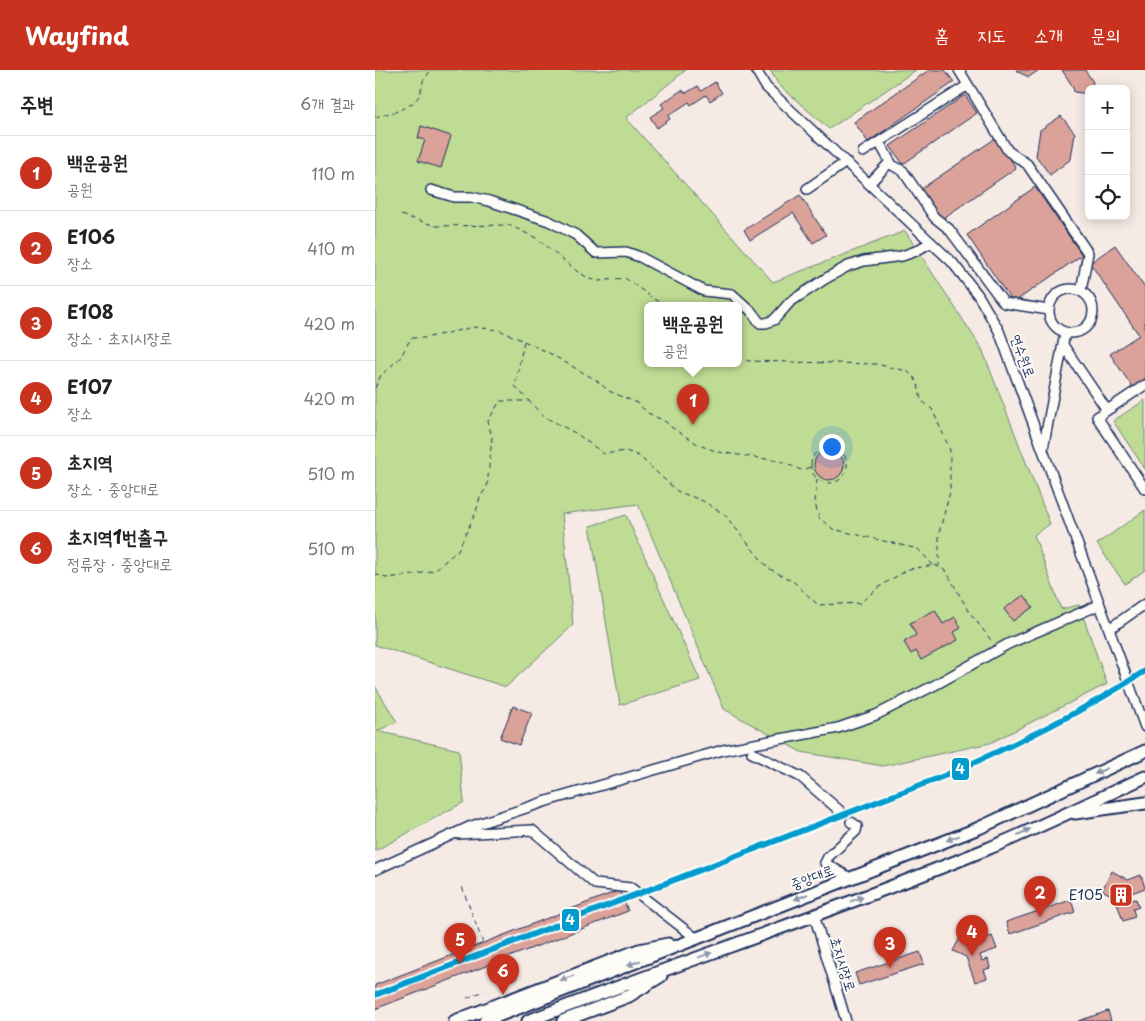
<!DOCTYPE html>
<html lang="ko">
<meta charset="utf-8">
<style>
body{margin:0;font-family:"Playpen Sans","Poor Story",sans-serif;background:#f6f6f6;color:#222}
.controls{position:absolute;right:15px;top:15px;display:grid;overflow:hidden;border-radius:8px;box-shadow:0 2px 12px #0003}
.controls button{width:45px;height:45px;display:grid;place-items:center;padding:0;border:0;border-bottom:1px solid #e0e0e0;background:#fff;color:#222;font:25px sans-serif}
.you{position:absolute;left:456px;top:376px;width:18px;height:18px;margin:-12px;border:4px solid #fff;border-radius:50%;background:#1a73e8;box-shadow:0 0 0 8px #1a73e833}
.badge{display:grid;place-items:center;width:32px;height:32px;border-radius:50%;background:#c8321e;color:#fff;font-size:16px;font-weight:700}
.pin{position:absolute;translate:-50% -41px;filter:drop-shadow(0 1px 2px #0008)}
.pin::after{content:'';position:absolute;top:26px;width:18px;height:15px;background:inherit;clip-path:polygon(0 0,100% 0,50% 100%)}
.popup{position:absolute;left:269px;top:232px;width:98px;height:65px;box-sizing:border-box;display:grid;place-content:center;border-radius:8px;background:#fff;filter:drop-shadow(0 1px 4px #0005);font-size:16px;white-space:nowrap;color:#767676}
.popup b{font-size:19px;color:#222}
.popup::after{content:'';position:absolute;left:50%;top:100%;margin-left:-10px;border:10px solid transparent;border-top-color:#fff}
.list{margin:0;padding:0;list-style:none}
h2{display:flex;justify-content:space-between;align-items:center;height:65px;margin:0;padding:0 20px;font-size:21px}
h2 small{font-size:16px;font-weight:400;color:#767676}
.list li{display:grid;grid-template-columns:32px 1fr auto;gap:15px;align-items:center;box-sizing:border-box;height:75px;padding:0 20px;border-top:1px solid #e0e0e0}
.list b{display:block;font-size:19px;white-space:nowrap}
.list p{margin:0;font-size:16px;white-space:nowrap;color:#767676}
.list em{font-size:16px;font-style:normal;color:#767676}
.icon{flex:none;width:28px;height:28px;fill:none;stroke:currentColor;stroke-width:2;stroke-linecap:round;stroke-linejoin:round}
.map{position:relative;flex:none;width:770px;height:951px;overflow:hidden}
header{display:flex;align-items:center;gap:30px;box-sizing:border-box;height:70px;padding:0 25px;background:#c8321e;color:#fff}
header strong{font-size:24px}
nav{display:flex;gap:28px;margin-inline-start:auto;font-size:18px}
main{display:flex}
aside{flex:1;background:#fff}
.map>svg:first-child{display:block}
</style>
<header>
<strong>Wayfind</strong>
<nav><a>홈</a><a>지도</a><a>소개</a><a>문의</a></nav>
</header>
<main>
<aside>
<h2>주변<small>6개 결과</small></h2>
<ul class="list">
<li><span class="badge">1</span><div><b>백운공원</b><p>공원</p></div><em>110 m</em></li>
<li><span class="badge">2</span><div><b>E106</b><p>장소</p></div><em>410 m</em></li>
<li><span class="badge">3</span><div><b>E108</b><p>장소 · 초지시장로</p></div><em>420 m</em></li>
<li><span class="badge">4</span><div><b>E107</b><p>장소</p></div><em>420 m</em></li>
<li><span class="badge">5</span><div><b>초지역</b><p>장소 · 중앙대로</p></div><em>510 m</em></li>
<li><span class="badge">6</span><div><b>초지역1번출구</b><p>정류장 · 중앙대로</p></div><em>510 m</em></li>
</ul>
</aside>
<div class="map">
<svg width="770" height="951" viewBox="0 0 770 951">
<rect width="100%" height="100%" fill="#f6eae4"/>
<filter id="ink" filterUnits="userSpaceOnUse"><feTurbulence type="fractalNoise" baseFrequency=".02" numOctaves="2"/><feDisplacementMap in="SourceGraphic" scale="10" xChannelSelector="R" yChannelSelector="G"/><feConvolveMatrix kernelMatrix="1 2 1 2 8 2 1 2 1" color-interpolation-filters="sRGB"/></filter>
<g filter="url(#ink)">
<path fill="#bfdc94" stroke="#6d8679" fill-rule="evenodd" d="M0,0h311l-60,48 147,164 132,-51 77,118 68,175 -16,11 27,74 18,-4 28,79 -117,59 -107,23 -82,-14 -77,-43 -86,-205 -76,10 11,111 -67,62 -131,-42zM273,236h90v58h-90z
M395,0h146l-87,59 -51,-45z
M770,330v69l-32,-48z
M770,440v60l-20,14 -28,-40z
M251,445l74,165 -80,25 -30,-179z
M0,616l22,36 -20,9 82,19 5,52 -89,49z"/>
<path fill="#dba299" stroke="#1b2f5e" d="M554,0h16l9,12 -86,60 -14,-20z
M641,0h23l-10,7 -11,-5z
M687,0h23l8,12 -2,7h-2v5l-15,-2 -1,-5z
M340,12l7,11 -12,8 -4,-6 -15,10 -2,-3 -21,14 2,3 -13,9 -7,-11 14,-9 -3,-4 21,-14 4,3 12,-7 3,5z
M590,25l12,18 -74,51 -13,-18z
M686,46l14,17 -4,26 -21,16 -14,-19 4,-26z
M46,56l30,10 -10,32 -23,-7 7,-21 -7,-2z
M621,68l20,30 -74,51 -21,-30z
M660,117l47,68 -69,48 -46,-68z
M425,125l26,40 -13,8 -20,-30 -43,27 -6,-10z
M740,175l30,43v92l-12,8 -23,-34 29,-19 -49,-72z
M439 395a15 15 0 1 1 30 0a15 15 0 1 1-30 0Z
M649,525l9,12 -20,14 -9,-12z
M560,540l8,14 12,-7 6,11 -7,4 4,8 -37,20 -5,-9 -5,3 -7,-12 12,-7 -6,-12z
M138,636l19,7 -13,32 -19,-7z
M737,801l16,9 13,-5 4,13 -16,6 2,6 5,-1 3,8 -6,2 2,8 -12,4 -8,-24 -13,-7z
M245,820l8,21 -253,98v-24z
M696,830l4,12 -65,22 -4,-12z
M588,862l17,8 12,-4 5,13 -17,6 2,6 6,-2 2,9 -6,2 3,8 -12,4 -9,-25 -13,-6z
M545,882l4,12 -65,21 -4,-12z
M733,941l3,10h-33z"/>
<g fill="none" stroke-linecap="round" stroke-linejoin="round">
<path stroke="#cac5c9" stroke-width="9" stroke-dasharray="9 4.5" stroke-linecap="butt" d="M465,741l11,11"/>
<g stroke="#1b2f5e" stroke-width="12">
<path id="minor" d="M381,0l10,17 186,175 26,33 21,36 146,396
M584,0l49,81 19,13 61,89 -7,38
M504,72l13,23 11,6 31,46 15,12 55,74 45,7
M488,82l105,-67
M494,114l21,-22
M432,119l39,-27
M56,120l23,7h17l18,4 60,20 27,14 20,18 30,-1 14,5 64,34 28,3 19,17 9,12h6l8,-3 16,-18 35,-23 23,-13 16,-5 38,-5 14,-5 15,-9
M674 241a22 22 0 1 1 44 0a22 22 0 1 1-44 0Z
M688,275l44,65
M770,315l-48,32 48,72
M668,379l22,-116
M734,559l36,-25
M377,683l49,24 39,34
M83,764l74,-4 63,54 36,4 66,51
M0,800l94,-43 78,-26 176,-51 115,-22 38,-13 59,-30 73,-41 91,-39
M475,808l-25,-15 3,-6 28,-26 1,-5 -6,-4
M439,845l32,106"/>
</g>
<g stroke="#1b2f5e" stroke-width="15">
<path id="major" d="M700,743l70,-10
M80,951l184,-71 29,-6
M110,951l494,-193 166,-77
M153,951c152,-59 308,-110 459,-172 54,-22 106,-48 158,-72
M188,951l66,-25 32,-20"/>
</g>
<path stroke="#1b2f5e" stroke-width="1" stroke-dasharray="5 4" stroke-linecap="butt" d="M0,47l23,-6 15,-8 7,-8 3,-14 8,-11
M26,145l35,11 73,-1 27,13 42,34 12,7 9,2 26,-3 32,23 16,5
M149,271l25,12 47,27 13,11 28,12 11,10 18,9 5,5 28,18 19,7 62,9 21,9 10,-3
M363,286l10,5 128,3 31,7 7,6 4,8 3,15 11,9 18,41v42l-11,41v33
M0,318l6,-13 19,-17 11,-20h14l49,-11 25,3 25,11 -9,45 14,15
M436 395a18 18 0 1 1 36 0a18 18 0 1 1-36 0Z
M442,409l-2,24 4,15 14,11 85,20 15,16
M0,504l11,4 27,-3 22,-5 23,-20 18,-38 4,-15 7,-10 5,-49 -4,-17 12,-20h29l14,15 34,18 27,20 22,-3 13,5 38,35 26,10 21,13 44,54 26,14 24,23 42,-2 22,-18 27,-16 26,-4 11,6 22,39 25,33
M87,817l21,56
M130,913l17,-7
M92,928l17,-7"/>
<use href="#minor" stroke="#fdfcf7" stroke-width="9"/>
<use href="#major" stroke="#fdfcf7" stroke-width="11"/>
<g stroke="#fdfcf7" stroke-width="10">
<path id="metro-1" d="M0,925l569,-219c70,-31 137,-63 201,-105"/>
</g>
<use href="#metro-1" stroke="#009bce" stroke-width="6"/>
</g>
<defs><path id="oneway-solid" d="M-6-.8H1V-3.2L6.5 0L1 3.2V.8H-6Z" transform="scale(1.25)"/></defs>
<g fill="#8c96aa">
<use href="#oneway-solid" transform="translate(726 701) rotate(155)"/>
<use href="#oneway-solid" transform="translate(649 762) rotate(-25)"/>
<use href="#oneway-solid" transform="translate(578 768) rotate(159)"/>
<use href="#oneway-solid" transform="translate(426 827) rotate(158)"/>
<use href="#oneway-solid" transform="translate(482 829) rotate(-21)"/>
<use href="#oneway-solid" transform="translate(330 885) rotate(-20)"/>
<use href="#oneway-solid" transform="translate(259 893) rotate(159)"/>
<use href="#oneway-solid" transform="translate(192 908) rotate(159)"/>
</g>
</g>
<defs>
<g id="building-square" transform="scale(1.25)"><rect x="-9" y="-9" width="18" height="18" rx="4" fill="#c8321e" stroke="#fdfcf7"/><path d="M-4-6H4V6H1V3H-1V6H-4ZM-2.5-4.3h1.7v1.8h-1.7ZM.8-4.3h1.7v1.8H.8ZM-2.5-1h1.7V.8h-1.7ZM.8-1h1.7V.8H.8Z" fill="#fff"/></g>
</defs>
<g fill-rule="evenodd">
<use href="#building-square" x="746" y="825"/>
</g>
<g text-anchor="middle" stroke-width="4" stroke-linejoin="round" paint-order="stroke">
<g font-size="14" fill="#1b2f5e" stroke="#fdfcf7">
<text transform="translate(648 286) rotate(70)" y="5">연수원로</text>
<text transform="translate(437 807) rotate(-21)" y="5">중앙대로</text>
<text transform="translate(468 894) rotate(73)" y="5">초지시장로</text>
</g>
<g font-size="14" fill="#1b2f5e" stroke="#fdfcf7" text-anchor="end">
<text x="728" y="830">E105</text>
</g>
</g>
<g stroke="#fdfcf7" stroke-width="2">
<rect x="576" y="687" width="19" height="24" rx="5" fill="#009bce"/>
<rect x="186" y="838" width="19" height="24" rx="5" fill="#009bce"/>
</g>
<g font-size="14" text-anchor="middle" font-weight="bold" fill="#fff">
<text x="585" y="704">4</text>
<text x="195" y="855">4</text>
</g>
</svg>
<div class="controls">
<button>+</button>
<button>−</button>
<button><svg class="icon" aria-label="locate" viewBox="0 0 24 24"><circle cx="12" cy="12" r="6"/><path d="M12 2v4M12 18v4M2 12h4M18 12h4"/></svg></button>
</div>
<div class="you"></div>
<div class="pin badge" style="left:318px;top:355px">1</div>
<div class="popup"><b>백운공원</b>공원</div>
<div class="pin badge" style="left:665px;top:847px">2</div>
<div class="pin badge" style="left:515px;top:898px">3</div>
<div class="pin badge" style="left:597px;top:886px">4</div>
<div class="pin badge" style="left:85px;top:894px">5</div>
<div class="pin badge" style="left:128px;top:925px">6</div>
</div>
</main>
